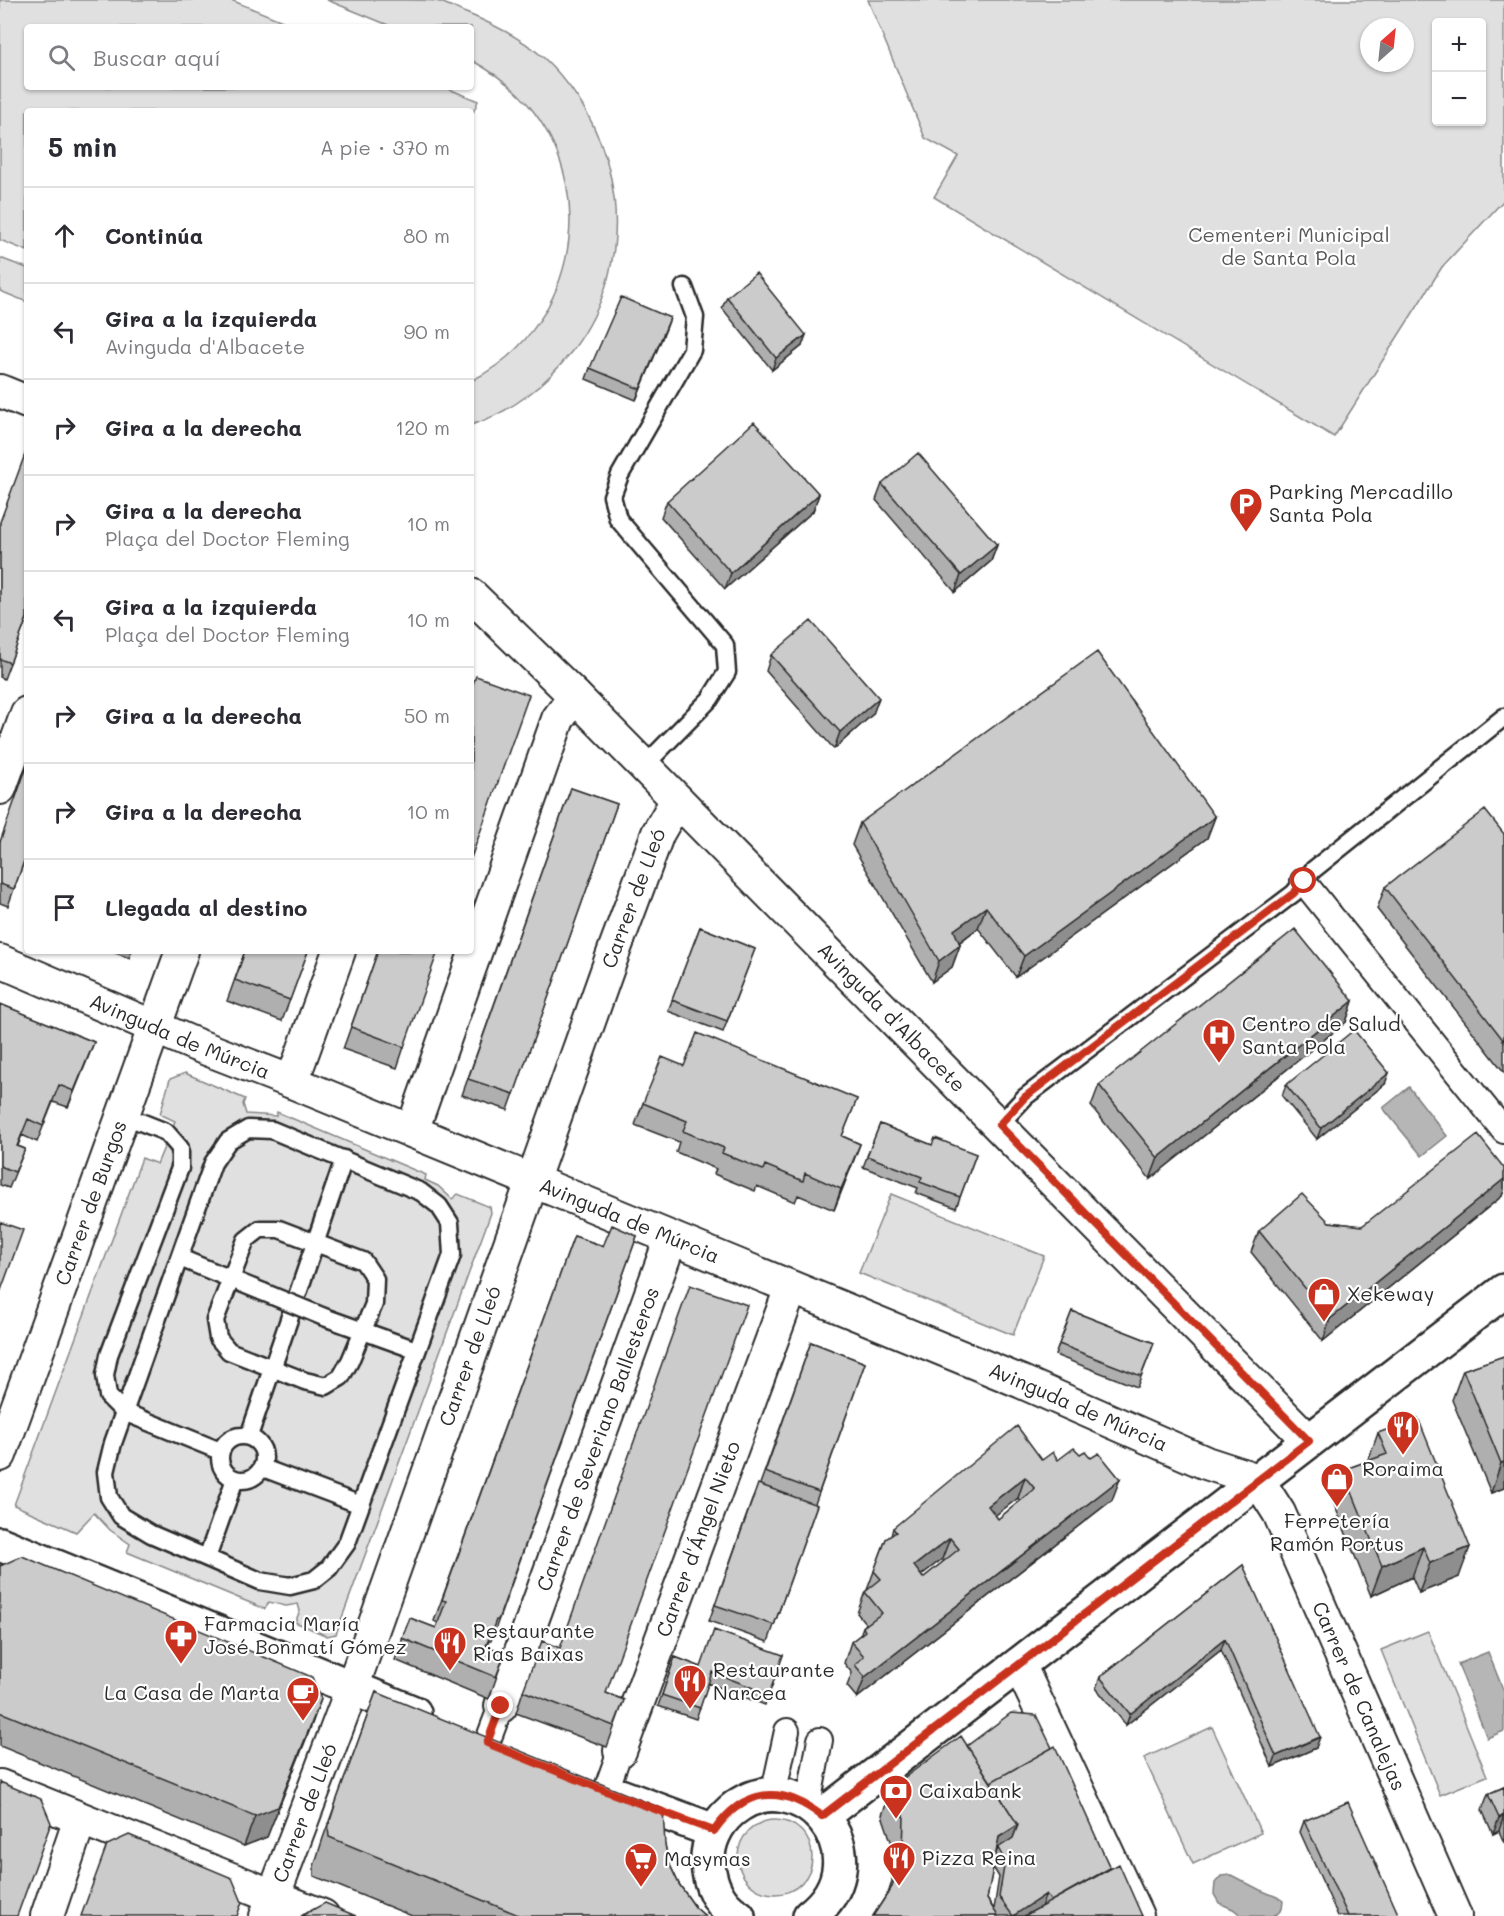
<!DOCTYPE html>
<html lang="es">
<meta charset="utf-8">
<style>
body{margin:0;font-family:Mali,sans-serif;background:#f7f7f7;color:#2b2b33}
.controls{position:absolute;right:18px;top:18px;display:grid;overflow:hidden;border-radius:6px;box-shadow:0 2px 4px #0004}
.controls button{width:54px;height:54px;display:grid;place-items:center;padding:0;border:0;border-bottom:2px solid #e1e1e2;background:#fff;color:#2b2b33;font:30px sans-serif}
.compass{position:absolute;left:1360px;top:18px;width:54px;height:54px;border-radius:50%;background:#fff;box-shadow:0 2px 4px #0004;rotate:27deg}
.stop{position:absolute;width:18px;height:18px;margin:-14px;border:4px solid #c8321e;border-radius:50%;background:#fff}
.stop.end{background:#c8321e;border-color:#fff;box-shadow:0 2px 6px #0008}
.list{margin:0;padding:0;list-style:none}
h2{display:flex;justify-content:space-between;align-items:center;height:78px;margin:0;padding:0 24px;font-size:26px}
h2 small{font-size:20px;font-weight:400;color:#7c7c81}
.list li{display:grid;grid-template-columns:39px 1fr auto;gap:18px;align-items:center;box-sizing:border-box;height:96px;padding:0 24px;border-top:2px solid #e1e1e2}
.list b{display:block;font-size:22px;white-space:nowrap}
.list p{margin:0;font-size:20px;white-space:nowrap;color:#7c7c81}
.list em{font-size:20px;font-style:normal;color:#7c7c81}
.icon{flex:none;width:33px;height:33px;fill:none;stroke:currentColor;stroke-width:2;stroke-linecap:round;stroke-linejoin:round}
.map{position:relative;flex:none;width:1504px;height:1916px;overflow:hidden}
.search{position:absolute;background:#fff;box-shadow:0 2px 4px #0004;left:24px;top:24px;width:450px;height:66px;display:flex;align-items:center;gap:15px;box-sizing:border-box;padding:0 21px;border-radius:6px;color:#7c7c81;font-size:22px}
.panel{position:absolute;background:#fff;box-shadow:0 2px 4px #0004;left:24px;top:108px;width:450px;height:846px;border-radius:6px}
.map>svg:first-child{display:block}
</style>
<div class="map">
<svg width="1504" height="1916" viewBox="0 0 1504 1916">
<rect width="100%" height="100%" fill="#fff"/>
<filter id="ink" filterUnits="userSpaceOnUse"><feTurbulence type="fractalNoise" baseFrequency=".0167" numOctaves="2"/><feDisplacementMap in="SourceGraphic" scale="12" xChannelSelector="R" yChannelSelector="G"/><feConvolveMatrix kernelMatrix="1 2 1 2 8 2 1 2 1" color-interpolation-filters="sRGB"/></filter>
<g filter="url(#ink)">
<path fill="#e0e0e0" stroke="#868686" stroke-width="1.5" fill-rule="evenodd" d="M0,0h231l66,27h-270v60h417l34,14 -7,17v-7h-444v140l-27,-11z
M327,0c26,0 52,0 78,0 9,0 22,0 31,1 10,2 20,8 30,12 27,11 56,25 78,45 81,77 97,203 28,293 -25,33 -60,61 -101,74v-44c100,-50 130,-180 63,-269 -16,-22 -39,-39 -63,-52v-33h-78z
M868,0h636v200l-62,67 -108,170 -400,-240 24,-41 -33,-18zM1436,22h46v100h-46zM1369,27h36v36h-36z
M0,258l27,10v34l-27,-11z
M185,1073l60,26 -2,5 3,10 30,2 1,-4 149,63 -1,5 13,6 14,13 6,-5 32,13 1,6 -155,421 -9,2 -32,-14 5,-11 -2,-7 -12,2 -17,-4 -4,7 -138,-57 3,-8 -20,-14 -16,-17 -18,19 -62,-27 128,-347 15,6 18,-43 -15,-7 10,-35z
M891,1194l153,62 -31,79 -154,-62z
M1428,1631l59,145 -47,19 -59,-145z
M1212,1727l49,106 -68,31 -49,-106z
M738 1857a37 37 0 1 1 74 0a37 37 0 1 1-74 0Z"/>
<path fill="#b6b6b6" stroke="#7e7e7e" stroke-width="1.5" d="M1409,1087l38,49 -25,20 -39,-48z
M1488,1652l16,40v39l-17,7 -29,-74z
M1231,1875l29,15 17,7 6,4 -1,8 -5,5 -5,2h-30l-9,-7 -14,-6 -5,-9 1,-11 6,-7z"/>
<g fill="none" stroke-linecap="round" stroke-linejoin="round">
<g stroke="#2b2b2b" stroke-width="21">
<path id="service" d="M644,766l66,-67 17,-27 -2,-27 -107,-126 -6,-23 8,-21 72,-125 3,-33 -11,-30
M123,1115l43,17 14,16v20l-71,187 -4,20 3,21 16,16 96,39
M999,1125l26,-28 269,-204 19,-23 191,-153
M248,1129l24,1 149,62 18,14 11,17 2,32 -105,288 -18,25 -15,12 -24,6 -30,-5 -53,-23 -56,-24 -30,-18 -12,-19 -3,-25 7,-29 100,-280 15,-22z
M260,1229h19l84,32 12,18 -1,25 -24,57 -9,16 -15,9 -21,-5 -76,-30 -11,-13 -3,-18 31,-80z
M180,1258l83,34
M324,1317l92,33
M220 1458a22 22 0 1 1 44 0a22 22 0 1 1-44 0Z
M249,1436l95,-277
M263,1468l98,37
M207,1558l28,-79"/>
</g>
<g stroke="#2b2b2b" stroke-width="28">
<path id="pedestrian" d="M1303,881l201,250
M487,1743l14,-37
M606,1790l14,-39
M773,1795l14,-64
M808,1805l12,-65"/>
</g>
<g stroke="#2b2b2b" stroke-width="36">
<g id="minor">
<path d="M0,391l27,11"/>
<path id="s1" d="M471,595l104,101 734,745"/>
<path d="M0,788l27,-75"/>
<path id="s2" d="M0,961l194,83 98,38 730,300 184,81 52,17 21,33 176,403"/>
<path d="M292,1082l47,-131"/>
<path d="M412,1131l146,-412 17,-23"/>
<path id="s3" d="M0,1455l182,-504"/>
<path d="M1019,1664l118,252"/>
<path id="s4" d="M501,1706l170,-468"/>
<path id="s5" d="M620,1751l171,-463"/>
<path d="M0,1786l323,130"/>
<path d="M47,1916l33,-97"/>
<path id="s6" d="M266,1916l86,-228 262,-737 44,-118 19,-33"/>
</g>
</g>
<g stroke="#2b2b2b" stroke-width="38">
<path id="tertiary" d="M0,1544l414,169
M620,1796l94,35
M822,1816l682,-525
M738,1916c-19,-10 -29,-33 -30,-53 -1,-20 8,-39 23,-52 66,-56 156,45 79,105"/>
</g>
<use href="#service" stroke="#fff" stroke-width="16"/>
<use href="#pedestrian" stroke="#fff" stroke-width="24"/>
<use href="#minor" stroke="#fff" stroke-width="32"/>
<use href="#tertiary" stroke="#fff" stroke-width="33"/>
<g stroke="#2b2b2b" stroke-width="21" stroke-linecap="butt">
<path id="service-bridge" d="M263,1292l61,25"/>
</g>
<use href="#service-bridge" stroke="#fff" stroke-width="16"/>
</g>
<path fill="#afafaf" stroke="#2b2b2b" stroke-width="1.5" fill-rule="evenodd" d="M727,297l75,49 -30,24 -50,-62z
M670,318l-34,82 -50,-21 4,-11z
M882,484l115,61 -6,16 -36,31 -79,-92z
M819,494l-6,17 -88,78 -64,-72 6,-16z
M0,522l27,96 -23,61 -4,-2z
M771,655l102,59 -39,35 -68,-78z
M571,788l46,16 -109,306 -46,-15z
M1215,817l-8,21 -191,139 -38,-49 -19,15 1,2 -8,22 -20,15 -80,-137 8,-22z
M1504,834v238l-127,-163 8,-22z
M0,841l27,12 -19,53 -8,-3z
M700,927l55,22 -32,83 -55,-21z
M110,951h22l-3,7z
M245,951h63l-26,70 -55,-20z
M378,951l26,96 -7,21 -54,-19z
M1353,1001l-7,21 -196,157 -59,-73 8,-21z
M0,1004l94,38 -26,65 -15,-5 -16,40 -15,-7 -4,11 7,3 -16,39 -9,-3z
M684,1066l173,33 -15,37 18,8 -26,66 -36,-15 -3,7 -38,-16 -2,5 -41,-17 2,-5 -40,-17 3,-10 -44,-17 8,-22z
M1385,1084l-68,55 -35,-43 4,-11z
M880,1124l52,21 44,9 -20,54 -40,-15 2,-5 -55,-21z
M1504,1168v22l-2,6 -179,145 -72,-89 8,-21 70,-9 33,4z
M574,1236l29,10 34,-10 -146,405h-2l-2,5 18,7 -16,46 -94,-39 15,-42 26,10 2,-5 -4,-2z
M1072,1311l82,32 -17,44 -82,-32z
M811,1342l54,21 -50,141 2,1 -49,137 -59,-21 43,-121 8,-16z
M1504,1356v132l-13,5 -39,-93 11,-30z
M1378,1433l81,144 -40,16 -7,-16 -41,19 -39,-97 11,-29 25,-9z
M1042,1460h16l54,40 -255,198 -10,-12 5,-13 -8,-10 7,-21 9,-7 3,-8 3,-3 -9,-11 8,-21 2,-2 19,-51 5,-3 2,-8zM1018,1498l2,3 -22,18 -3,-4zM942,1559l2,2 -21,17 -2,-3z
M1243,1565l73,183 -44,19 -51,-117 -95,75 -30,-37 4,-11z
M0,1566l321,133 -11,30 -43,108 -23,9 -244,-100z
M783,1655l-18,50 -57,-22 -12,36 -38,-13 17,-49 26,10z
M523,1691l83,2 18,7 -17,47 -91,-34z
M376,1692l289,153 4,18 10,21 16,23 10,9h-293l-98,-40v-10l9,-28z
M1052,1748l58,120 32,48h-269l16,-25 3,-10 1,-34 -11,-32 11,-29zM993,1867l6,10 -5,32 -7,-10z
M1504,1787v56l-5,-12 -6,3 -11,-24 6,-16z
M1304,1821l95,95h-61l-38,-84z"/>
<path fill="#8e8e8e" stroke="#2b2b2b" stroke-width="1.5" d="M670,318l-4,11 -30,71 4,-11z
M806,335l-4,11 -30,24 4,-12z
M819,494l-6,17 -88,78 6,-16z
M997,545l-6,16 -36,31 6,-17z
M879,698l-6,16 -39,35 6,-17z
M1215,817l-8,21 -191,139 8,-21z
M986,907l-8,21 -32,24 8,-22z
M960,945l-8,22 -20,15 7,-21z
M1353,1001l-7,21 -196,157 8,-21z
M94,1042l-6,16 -20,49 6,-16z
M1389,1073l-4,11 -68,55 4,-11z
M860,1144l-8,21 -18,45 7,-21z
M1504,1179v11l-2,6 -179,145 7,-22z
M1504,1462v26l-13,5 10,-30z
M1025,1477l-7,21 -38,29 8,-21z
M1120,1479l-8,21 -255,198 8,-21z
M950,1538l-8,21 -36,28 8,-21z
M1423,1547l-11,30 -41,19 11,-30z
M1470,1547l-11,30 -40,16 11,-30z
M1225,1639l-4,11 -95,75 4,-11z
M321,1699l-11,30 -43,108 -23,9 11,-30z
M1320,1737l-4,11 -44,19 4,-11z
M1504,1815l-5,16 -6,3 6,-16z
M1018,1825l-11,30 -9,-7 -6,17 7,-28z
M1046,1894l-6,16 -9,6h-19z"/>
<path fill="#cbcbcb" stroke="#2b2b2b" stroke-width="1.5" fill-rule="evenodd" d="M756,273l50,62 -30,23 -49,-61z
M621,297l49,21 -30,71 -50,-21z
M754,422l65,72 -88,79 -64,-72z
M27,449v169l-17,45 -10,-4v-137z
M918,453l79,92 -36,30 -79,-91z
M811,621l68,77 -39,34 -69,-77z
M1097,652l118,165 -191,139 -38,-49 -32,23 6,15 -21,16 -79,-138z
M476,676l53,19 -58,163v-169z
M27,766v87l-13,36 -14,-5v-42z
M571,788l46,16 -103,290 -46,-15z
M1485,810l19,24v207l-119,-154z
M700,927l55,22 -28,72 -55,-21z
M1295,929l58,72 -195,157 -59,-73z
M245,951h63l-18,49 -55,-20z
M378,951h60l-34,96 -53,-20z
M0,1004l94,38 -20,49 -15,-6 -16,41 -15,-7 -11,27 8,3 -10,23 -15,-6z
M1354,1030l35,43 -68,55 -35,-43z
M697,1033l160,66 -15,37 18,8 -19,45 -36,-16 -2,8 -38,-16 -2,5 -41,-17 2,-5 -41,-17 4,-10 -44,-18 19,-46 22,9z
M880,1124l52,21 3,-7 41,16 -16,43 -40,-15 2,-5 -55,-21z
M1478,1135l26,33v11l-174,140 -71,-88 43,-37 27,28 33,4z
M0,1222l23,8 -23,63z
M612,1225l25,11 -139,384h-2l-10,26 19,7 -9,24 -94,-39 8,-20 26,10 10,-27 -4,-1 132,-364 29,10z
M690,1285l57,20 -141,388 18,7 -10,26 -91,-35 19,-50 18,7z
M1072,1311l82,32 -13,33 -82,-32z
M811,1342l54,21 -46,129 -54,-20z
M1504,1356v106l-3,1 -38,-93z
M1418,1418l52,129 -40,16 -7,-16 -41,19 -39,-96 44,-16 -9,-21z
M1017,1426l25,34 11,-8 5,8 16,-12 6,6 5,-3 6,7 8,-5 21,26 -255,198 -10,-12 9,-9 -13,-14 14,-11 -2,-4 19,-14 -17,-21 16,-13 -7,-8 12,-32 10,-7 -3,-4zM1025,1477l10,12 -37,30 -10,-13zM950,1538l9,11 -36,29 -9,-12z
M758,1484l59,21 -43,120 -59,-20z
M22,1556l290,121 9,22 -43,108 -23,9 -255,-104v-146z
M1243,1565l77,172 -44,19 -51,-117 -95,75 -30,-37z
M714,1630l69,25 -14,39 -57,-22 -12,36 -38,-13 13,-38 26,10z
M376,1692l287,117 2,36 4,18 10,21 16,23 10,9h-184l-192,-79 -1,-10 9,-28z
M1011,1713l25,2 16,33 -61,34 -24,-36z
M961,1736l57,89 -19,12 -12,62 11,17h-125l19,-29 11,-36 1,-33 -11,-32z
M1055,1746l55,122 -59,33 -5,-7 -33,22 -14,-19 6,-36 -7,-13 15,-10 5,-13 -27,-43z
M0,1782l41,17 10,24 -34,93h-17z
M1504,1787v28l-5,3 -11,-24z
M1348,1802l51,114h-51l-44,-95z
M129,1835l103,43 10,24 -5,14h-156l26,-71z
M1119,1864l23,52h-118z
M325,1903l31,13h-55z"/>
</g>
<g fill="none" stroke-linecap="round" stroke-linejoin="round" filter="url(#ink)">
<path stroke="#c8321e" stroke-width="8" d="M501,1706l-14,37 119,48 108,40c30,-43 67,-47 108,-15l487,-375 -310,-316 26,-28 269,-204 10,-12"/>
</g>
<defs>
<g id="parking-pin" transform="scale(1.725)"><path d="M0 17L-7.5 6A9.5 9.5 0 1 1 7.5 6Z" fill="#c8321e" stroke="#fff"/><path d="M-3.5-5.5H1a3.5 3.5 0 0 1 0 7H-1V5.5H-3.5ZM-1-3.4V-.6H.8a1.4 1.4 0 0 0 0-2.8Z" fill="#fff"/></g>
<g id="hospital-pin" transform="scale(1.725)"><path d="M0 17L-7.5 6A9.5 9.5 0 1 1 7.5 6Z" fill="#c8321e" stroke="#fff"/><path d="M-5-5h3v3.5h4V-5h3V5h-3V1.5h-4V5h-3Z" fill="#fff"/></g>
<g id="shop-pin" transform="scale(1.725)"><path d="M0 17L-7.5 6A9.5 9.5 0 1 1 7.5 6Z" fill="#c8321e" stroke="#fff"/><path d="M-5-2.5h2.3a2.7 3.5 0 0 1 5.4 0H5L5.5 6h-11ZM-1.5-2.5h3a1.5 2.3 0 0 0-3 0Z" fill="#fff"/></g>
<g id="restaurant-pin" transform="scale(1.725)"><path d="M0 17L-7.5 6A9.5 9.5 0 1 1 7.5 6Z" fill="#c8321e" stroke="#fff"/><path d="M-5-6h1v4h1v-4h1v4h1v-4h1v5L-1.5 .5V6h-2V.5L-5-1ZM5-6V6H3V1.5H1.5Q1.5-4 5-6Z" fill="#fff"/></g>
<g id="pharmacy-pin" transform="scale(1.725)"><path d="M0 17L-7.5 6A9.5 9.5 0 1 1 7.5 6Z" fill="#c8321e" stroke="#fff"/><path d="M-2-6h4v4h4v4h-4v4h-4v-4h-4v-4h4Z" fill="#fff"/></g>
<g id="cafe-pin" transform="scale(1.725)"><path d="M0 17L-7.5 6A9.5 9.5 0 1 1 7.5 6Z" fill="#c8321e" stroke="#fff"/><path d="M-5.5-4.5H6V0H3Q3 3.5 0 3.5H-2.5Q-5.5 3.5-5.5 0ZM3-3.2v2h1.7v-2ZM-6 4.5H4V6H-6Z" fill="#fff"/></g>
<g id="bank-pin" transform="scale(1.725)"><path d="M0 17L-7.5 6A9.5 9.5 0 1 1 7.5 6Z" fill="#c8321e" stroke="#fff"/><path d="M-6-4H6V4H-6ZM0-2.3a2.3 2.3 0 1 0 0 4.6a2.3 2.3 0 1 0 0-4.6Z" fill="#fff"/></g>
<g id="supermarket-pin" transform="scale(1.725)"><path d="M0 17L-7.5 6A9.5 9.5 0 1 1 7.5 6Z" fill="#c8321e" stroke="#fff"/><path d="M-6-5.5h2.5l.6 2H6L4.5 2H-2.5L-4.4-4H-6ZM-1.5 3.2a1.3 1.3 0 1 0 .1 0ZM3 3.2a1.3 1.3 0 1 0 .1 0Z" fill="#fff"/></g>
</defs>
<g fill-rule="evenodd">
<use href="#parking-pin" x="1246" y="504"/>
<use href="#hospital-pin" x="1219" y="1035"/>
<use href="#shop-pin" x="1324" y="1294"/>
<use href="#restaurant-pin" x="1403" y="1427"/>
<use href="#shop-pin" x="1337" y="1479"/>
<use href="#pharmacy-pin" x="181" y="1636"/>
<use href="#restaurant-pin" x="450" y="1643"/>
<use href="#restaurant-pin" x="690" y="1681"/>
<use href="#cafe-pin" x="303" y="1693"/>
<use href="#bank-pin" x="896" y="1791"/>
<use href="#restaurant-pin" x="899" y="1858"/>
<use href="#supermarket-pin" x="641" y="1859"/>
</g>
<g text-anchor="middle" stroke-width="4.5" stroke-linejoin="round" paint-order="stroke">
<g font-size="20" fill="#585858" stroke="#fff">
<text x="1289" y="242">Cementeri Municipal<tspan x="1289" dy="23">de Santa Pola</tspan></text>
</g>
<g font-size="20" fill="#2b2b2b" stroke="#fff" text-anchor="start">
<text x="1269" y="499">Parking Mercadillo<tspan x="1269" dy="23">Santa Pola</tspan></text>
<text x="1242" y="1031">Centro de Salud<tspan x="1242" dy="23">Santa Pola</tspan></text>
<text x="1347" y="1301">Xekeway</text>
<text x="1403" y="1476" text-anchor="middle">Roraima</text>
<text x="1337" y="1528" text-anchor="middle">Ferretería<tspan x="1337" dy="23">Ramón Portus</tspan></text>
<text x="204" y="1631">Farmacia María<tspan x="204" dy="23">José Bonmatí Gómez</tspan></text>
<text x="473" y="1638">Restaurante<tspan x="473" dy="23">Rias Baixas</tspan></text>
<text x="713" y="1677">Restaurante<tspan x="713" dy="23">Narcea</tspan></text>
<text x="280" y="1700" text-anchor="end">La Casa de Marta</text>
<text x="919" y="1798">Caixabank</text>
<text x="922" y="1865">Pizza Reina</text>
<text x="664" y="1866">Masymas</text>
</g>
<g font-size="20" fill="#2b2b2b" stroke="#fff">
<text dy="7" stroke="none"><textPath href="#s6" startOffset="1082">Carrer de Lleó</textPath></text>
<text dy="7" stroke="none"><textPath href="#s1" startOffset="596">Avinguda d'Albacete</textPath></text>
<text dy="7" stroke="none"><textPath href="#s2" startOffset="195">Avinguda de Múrcia</textPath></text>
<text dy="7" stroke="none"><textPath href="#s3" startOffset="268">Carrer de Burgos</textPath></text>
<text dy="7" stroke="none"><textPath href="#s2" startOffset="681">Avinguda de Múrcia</textPath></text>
<text dy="7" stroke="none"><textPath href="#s6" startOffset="596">Carrer de Lleó</textPath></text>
<text dy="7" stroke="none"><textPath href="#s2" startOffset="1167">Avinguda de Múrcia</textPath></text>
<text dy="7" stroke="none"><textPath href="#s4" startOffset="284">Carrer de Severiano Ballesteros</textPath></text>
<text dy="7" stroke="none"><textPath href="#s5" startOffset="226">Carrer d'Ángel Nieto</textPath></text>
<text dy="7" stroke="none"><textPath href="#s2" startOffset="1600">Carrer de Canalejas</textPath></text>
<text dy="7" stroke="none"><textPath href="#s6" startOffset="110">Carrer de Lleó</textPath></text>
</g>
</g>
</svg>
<div class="controls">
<button>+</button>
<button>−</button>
</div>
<svg class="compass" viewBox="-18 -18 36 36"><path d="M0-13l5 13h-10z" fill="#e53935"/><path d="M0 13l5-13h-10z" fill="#7c7c81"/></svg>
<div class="stop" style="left:1304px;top:881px"></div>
<div class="stop end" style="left:501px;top:1706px"></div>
<div class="search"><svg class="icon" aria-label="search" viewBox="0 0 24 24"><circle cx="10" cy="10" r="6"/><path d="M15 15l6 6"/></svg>Buscar aquí</div>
<section class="panel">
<h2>5 min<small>A pie · 370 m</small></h2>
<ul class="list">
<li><svg class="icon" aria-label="ahead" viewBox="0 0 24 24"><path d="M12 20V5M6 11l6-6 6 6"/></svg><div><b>Continúa</b></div><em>80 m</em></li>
<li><svg class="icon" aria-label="left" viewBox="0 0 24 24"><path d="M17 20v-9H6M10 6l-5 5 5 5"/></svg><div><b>Gira a la izquierda</b><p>Avinguda d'Albacete</p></div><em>90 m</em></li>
<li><svg class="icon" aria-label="right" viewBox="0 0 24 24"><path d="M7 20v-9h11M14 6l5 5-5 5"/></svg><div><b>Gira a la derecha</b></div><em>120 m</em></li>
<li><svg class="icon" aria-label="right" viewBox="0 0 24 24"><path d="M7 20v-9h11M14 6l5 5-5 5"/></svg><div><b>Gira a la derecha</b><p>Plaça del Doctor Fleming</p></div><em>10 m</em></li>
<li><svg class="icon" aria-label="left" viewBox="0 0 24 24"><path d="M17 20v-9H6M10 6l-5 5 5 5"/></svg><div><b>Gira a la izquierda</b><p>Plaça del Doctor Fleming</p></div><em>10 m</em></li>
<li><svg class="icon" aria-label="right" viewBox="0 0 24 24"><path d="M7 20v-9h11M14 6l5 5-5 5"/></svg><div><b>Gira a la derecha</b></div><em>50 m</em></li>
<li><svg class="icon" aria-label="right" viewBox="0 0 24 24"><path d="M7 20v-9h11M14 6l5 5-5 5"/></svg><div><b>Gira a la derecha</b></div><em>10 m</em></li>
<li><svg class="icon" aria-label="arrive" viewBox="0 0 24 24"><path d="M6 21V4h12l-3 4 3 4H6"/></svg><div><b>Llegada al destino</b></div></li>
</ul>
</section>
</div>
